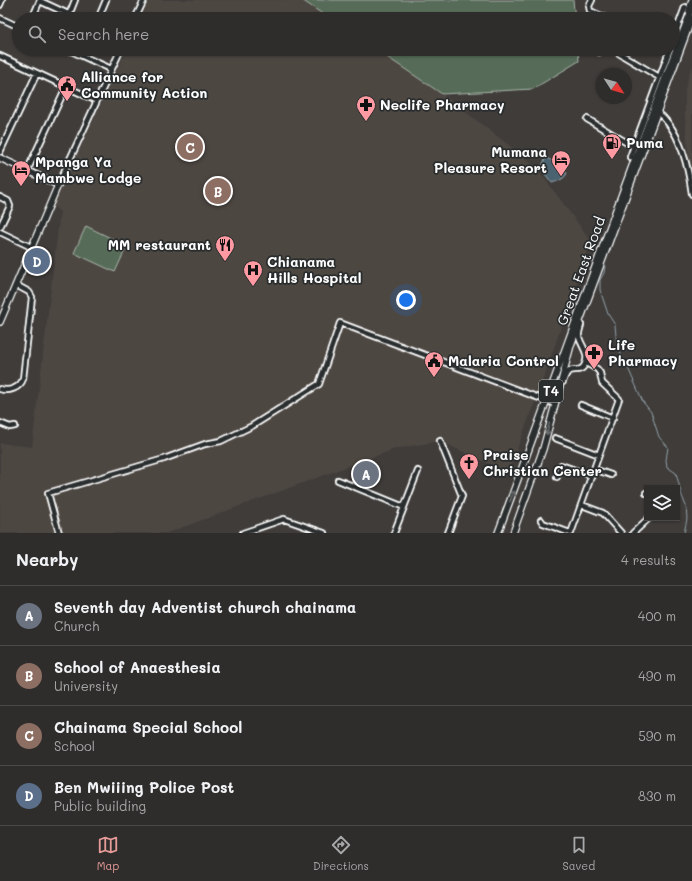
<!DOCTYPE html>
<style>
body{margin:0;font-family:Mali,sans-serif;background:#373534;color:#f1f3f6}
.controls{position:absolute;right:12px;bottom:12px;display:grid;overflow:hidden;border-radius:0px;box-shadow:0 1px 3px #0004}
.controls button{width:36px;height:36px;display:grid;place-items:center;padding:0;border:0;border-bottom:1px solid #4a4948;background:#2f2d2c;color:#f1f3f6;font:20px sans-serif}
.compass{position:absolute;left:596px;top:68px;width:36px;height:36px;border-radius:50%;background:#2f2d2c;box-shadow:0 1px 3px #0004;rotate:126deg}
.you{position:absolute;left:406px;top:300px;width:14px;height:14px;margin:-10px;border:3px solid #fff;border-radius:50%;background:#1a73e8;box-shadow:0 0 0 6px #1a73e833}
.badge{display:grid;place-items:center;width:26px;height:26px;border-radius:50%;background:#e69b98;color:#fff;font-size:13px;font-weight:700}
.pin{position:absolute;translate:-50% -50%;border:2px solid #fff;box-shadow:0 1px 4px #0006}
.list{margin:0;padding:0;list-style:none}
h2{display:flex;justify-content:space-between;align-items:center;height:52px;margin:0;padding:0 16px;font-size:17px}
h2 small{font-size:13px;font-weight:400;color:#a7a8a9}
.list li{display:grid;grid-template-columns:26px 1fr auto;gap:12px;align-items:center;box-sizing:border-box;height:60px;padding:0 16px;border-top:1px solid #4a4948}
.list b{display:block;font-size:15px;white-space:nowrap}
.list p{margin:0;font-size:13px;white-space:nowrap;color:#a7a8a9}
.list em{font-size:13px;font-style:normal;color:#a7a8a9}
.icon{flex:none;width:22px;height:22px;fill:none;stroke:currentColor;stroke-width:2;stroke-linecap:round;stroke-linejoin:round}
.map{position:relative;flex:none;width:692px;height:533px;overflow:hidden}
.search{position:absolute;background:#2f2d2c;box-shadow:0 1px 3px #0004;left:12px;right:12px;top:12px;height:44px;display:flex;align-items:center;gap:10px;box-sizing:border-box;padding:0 14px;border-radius:22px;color:#a7a8a9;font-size:15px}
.sheet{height:292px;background:#2f2d2c}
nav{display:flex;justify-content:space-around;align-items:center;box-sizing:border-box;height:56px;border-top:1px solid #4a4948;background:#2f2d2c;font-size:11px;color:#a7a8a9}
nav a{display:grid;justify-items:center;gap:2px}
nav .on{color:#e69b98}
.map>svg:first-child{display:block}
</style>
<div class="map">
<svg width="692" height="533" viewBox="0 0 692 533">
<rect width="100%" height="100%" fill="#3f3c3a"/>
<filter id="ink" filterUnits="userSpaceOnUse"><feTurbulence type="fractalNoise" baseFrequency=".025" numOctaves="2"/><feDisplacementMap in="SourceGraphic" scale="8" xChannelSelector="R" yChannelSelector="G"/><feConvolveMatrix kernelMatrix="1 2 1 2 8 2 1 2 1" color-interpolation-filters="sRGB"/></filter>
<g filter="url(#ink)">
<path fill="#4e4743" d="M149,0h153l28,19h-189z
M127,49h248l67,45 72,55 22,18 55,74 -52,150 -31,82 -68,-32 -45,8 -228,84h-167v-90l32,4 28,-235 -7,-6z
M692,65v130l-7,-78v-28z"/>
<path fill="#576c58" stroke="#abb6ac" d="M302,0h271l2,19h-245z
M375,49h203l1,12 -46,28 -91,5z
M86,226l41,20 -12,26 -41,-19z"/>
<path fill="#4c6470" stroke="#94a2a9" d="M547,158c4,2 19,13 20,15 -2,6 -9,8 -15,10l-11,-14 3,-8z"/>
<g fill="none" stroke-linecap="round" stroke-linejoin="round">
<path stroke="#94a2a9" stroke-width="1" d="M605,267l-1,6 -4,7v10l8,24 7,11 2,22 11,21 15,34 8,10 8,25 9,10 -2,13 1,7 9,6 6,23 4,10 1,13 -3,14"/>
<g stroke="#fff" stroke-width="8">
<path id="minor" d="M592,0l-3,6 1,5 18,8
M40,1l39,18
M0,5l2,-5
M69,15l6,-15
M0,18l19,9
M32,19l8,-19
M98,19l8,-19
M135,19l9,-19
M673,40l12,-33
M67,49l44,20
M612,49l47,28
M599,52l2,-3
M0,56l97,45
M657,112c4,3 8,7 11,11 14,18 21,49 24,71
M587,119l47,28
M0,152l37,-79
M635,157h-5l40,-108
M27,171l39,-84
M58,185l63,-136
M0,197l8,4 2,5 -10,21
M0,232l31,15
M563,382c1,-3 2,-6 4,-9 5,-6 14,1 18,-9 5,-11 -4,-18 -6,-27 -1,-4 1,-8 2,-12
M0,389c9,3 20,-1 23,-10l9,-82 -3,-5 -13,-7
M581,405l32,13
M0,423l10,4 5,-1
M555,438l44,17
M440,441l22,55 -14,37
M594,469l17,6
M557,477l4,-12 31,11
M338,480l66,27
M646,493h1
M582,505l21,8 18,20
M541,520l2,3 27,10
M59,533l-11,-40 116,-34 41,-15 16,-3 31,-15 67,-42 21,-61 215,81
M243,533l41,-14 40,14
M394,533l24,-62
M571,533l48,-134 -17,-16 -2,-10 -3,-4 -11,-6
M633,533l16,-15"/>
</g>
<g stroke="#fff" stroke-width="8">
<path id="major" d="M689,11l3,-11
M0,158l58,27 -58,137
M498,533c65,-175 126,-351 194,-525
M513,533l30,-84 28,-104 121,-327"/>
</g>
<use href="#minor" stroke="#2a2d2e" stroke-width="4.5"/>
<use href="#major" stroke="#2a2d2e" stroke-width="5.5"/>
</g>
<defs><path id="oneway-shaft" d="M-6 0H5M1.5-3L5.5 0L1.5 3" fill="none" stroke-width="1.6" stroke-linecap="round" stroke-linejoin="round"/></defs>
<g stroke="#6a6c6d">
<use href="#oneway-shaft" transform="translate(548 429) rotate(104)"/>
<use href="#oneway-shaft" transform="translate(512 496) rotate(-70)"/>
</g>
</g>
<defs>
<g id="civic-pin" transform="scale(1)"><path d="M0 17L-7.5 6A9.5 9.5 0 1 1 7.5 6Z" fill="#ff9aa2" stroke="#2a2d2e"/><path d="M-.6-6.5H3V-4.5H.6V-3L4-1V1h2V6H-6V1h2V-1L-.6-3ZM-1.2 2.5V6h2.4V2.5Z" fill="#111"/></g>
<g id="pharmacy-pin" transform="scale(1)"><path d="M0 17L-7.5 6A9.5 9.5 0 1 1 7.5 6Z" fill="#ff9aa2" stroke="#2a2d2e"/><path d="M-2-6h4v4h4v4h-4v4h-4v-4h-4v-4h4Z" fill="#111"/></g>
<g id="fuel-pin" transform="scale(1)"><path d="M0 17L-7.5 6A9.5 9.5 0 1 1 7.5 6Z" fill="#ff9aa2" stroke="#2a2d2e"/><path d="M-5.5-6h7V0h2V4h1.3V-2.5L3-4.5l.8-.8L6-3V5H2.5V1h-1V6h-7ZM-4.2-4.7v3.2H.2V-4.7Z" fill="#111"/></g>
<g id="hotel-pin" transform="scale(1)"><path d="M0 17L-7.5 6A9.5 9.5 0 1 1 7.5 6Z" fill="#ff9aa2" stroke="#2a2d2e"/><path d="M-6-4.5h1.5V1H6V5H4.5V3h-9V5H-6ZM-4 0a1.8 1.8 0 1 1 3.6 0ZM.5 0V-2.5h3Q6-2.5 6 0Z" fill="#111"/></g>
<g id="restaurant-pin" transform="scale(1)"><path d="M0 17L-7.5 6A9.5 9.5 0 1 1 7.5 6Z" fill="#ff9aa2" stroke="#2a2d2e"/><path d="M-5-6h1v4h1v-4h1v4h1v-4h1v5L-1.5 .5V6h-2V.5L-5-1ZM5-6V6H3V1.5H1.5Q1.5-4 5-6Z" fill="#111"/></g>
<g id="hospital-pin" transform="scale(1)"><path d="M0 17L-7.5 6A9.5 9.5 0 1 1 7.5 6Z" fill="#ff9aa2" stroke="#2a2d2e"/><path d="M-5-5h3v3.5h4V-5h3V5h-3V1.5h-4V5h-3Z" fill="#111"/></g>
<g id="church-pin" transform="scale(1)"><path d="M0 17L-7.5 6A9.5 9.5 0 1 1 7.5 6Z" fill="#ff9aa2" stroke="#2a2d2e"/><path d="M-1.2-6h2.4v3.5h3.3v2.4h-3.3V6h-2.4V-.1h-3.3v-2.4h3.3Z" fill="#111"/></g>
</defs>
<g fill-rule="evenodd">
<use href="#civic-pin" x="67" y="85"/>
<use href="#pharmacy-pin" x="366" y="105"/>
<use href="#fuel-pin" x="612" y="143"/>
<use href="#hotel-pin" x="561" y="160"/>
<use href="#hotel-pin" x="21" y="170"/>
<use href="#restaurant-pin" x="225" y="245"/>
<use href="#hospital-pin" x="253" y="270"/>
<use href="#pharmacy-pin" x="594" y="353"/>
<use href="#civic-pin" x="434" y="361"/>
<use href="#church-pin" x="469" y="463"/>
</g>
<g text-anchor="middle" stroke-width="3.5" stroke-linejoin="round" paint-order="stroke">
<rect fill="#2a2d2e" stroke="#bfc0c0" stroke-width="1" x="539" y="380" width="24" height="22" rx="3"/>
<g font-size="13" font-weight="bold" fill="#fff">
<text x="551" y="396">T4</text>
</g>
<g font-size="14" font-weight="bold" fill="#fff" stroke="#2a2d2e" text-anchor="start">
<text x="81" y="82">Alliance for<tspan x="81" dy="16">Community Action</tspan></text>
<text x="380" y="110">Neclife Pharmacy</text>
<text x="626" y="148">Puma</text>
<text x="547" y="157" text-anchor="end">Mumana<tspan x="547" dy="16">Pleasure Resort</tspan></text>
<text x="35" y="167">Mpanga Ya<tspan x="35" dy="16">Mambwe Lodge</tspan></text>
<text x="211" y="250" text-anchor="end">MM restaurant</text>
<text x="267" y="267">Chianama<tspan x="267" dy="16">Hills Hospital</tspan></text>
<text x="608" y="350">Life<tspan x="608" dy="16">Pharmacy</tspan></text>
<text x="448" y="366">Malaria Control</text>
<text x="483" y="460">Praise<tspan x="483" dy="16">Christian Center</tspan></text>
</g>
<g font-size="14" fill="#fff" stroke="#2a2d2e">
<text transform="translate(581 271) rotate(-70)" y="5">Great East Road</text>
</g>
</g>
</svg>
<div class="controls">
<button><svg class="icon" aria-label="layers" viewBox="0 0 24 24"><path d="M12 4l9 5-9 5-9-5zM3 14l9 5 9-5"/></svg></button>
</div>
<svg class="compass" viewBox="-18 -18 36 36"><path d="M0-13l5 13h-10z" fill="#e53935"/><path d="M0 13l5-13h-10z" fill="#a7a8a9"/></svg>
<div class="you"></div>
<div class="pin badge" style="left:366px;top:474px;background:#6b7280">A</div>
<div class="pin badge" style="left:218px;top:191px;background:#8d6e63">B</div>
<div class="pin badge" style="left:190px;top:147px;background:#8d6e63">C</div>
<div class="pin badge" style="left:37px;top:261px;background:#5c6f8a">D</div>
<div class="search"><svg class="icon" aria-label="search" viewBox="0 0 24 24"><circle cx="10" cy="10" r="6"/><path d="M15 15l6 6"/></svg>Search here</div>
</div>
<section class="sheet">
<h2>Nearby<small>4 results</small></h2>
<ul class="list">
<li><span class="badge" style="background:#6b7280">A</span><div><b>Seventh day Adventist church chainama</b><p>Church</p></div><em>400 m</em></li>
<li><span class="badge" style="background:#8d6e63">B</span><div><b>School of Anaesthesia</b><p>University</p></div><em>490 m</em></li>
<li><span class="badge" style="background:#8d6e63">C</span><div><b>Chainama Special School</b><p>School</p></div><em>590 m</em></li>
<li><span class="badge" style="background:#5c6f8a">D</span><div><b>Ben Mwiiing Police Post</b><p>Public building</p></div><em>830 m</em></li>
</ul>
</section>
<nav>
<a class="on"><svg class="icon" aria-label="map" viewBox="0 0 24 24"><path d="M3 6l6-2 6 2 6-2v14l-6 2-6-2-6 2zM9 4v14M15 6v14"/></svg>Map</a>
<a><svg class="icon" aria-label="directions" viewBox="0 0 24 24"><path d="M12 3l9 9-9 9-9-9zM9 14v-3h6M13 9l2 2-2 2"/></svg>Directions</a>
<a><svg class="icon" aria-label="saved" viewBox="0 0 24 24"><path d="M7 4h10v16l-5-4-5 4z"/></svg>Saved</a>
</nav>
